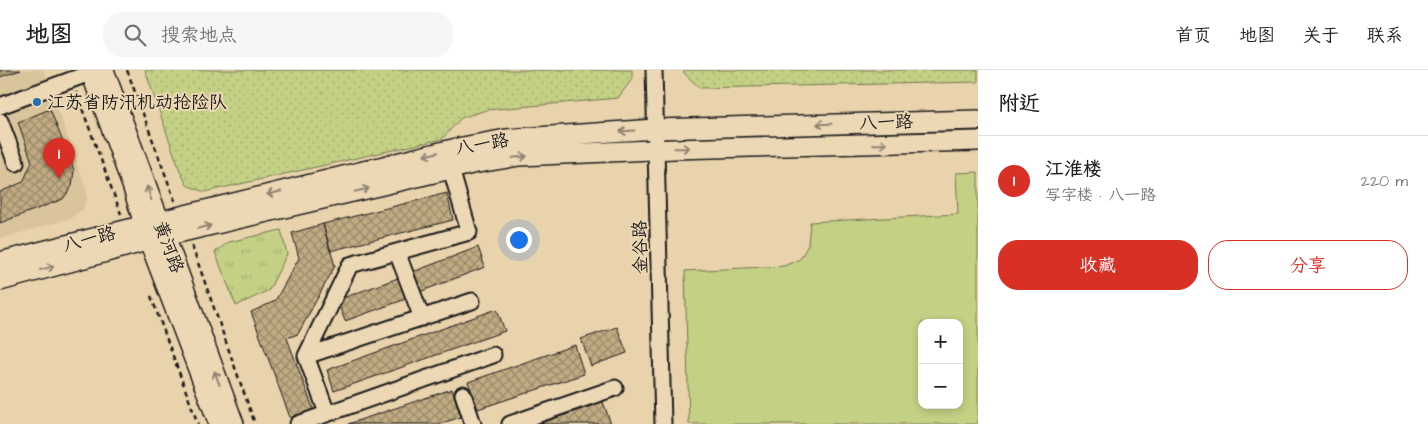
<!DOCTYPE html>
<html lang="zh">
<meta charset="utf-8">
<style>
body{margin:0;font-family:"Architects Daughter","LXGW WenKai TC",sans-serif;background:#f6f6f6;color:#202124}
.controls{position:absolute;right:15px;bottom:15px;display:grid;overflow:hidden;border-radius:10px;box-shadow:0 2px 8px #0003}
.controls button{width:45px;height:45px;display:grid;place-items:center;padding:0;border:0;border-bottom:1px solid #e0e0e0;background:#fff;color:#202124;font:25px sans-serif}
.you{position:absolute;left:518px;top:169px;width:18px;height:18px;margin:-12px;border:4px solid #fff;border-radius:50%;background:#1a73e8;box-shadow:0 0 0 8px #1a73e833}
.badge{display:grid;place-items:center;width:32px;height:32px;border-radius:50%;background:#d93025;color:#fff;font-size:16px;font-weight:700}
.pin{position:absolute;translate:-50% -41px;filter:drop-shadow(0 1px 2px #0008)}
.pin::after{content:'';position:absolute;top:26px;width:18px;height:15px;background:inherit;clip-path:polygon(0 0,100% 0,50% 100%)}
.list{margin:0;padding:0;list-style:none}
h2{display:flex;justify-content:space-between;align-items:center;height:65px;margin:0;padding:0 20px;font-size:21px}
h2 small{font-size:16px;font-weight:400;color:#757577}
.list li{display:grid;grid-template-columns:32px 1fr auto;gap:15px;align-items:center;box-sizing:border-box;height:90px;padding:0 20px;border-top:1px solid #e0e0e0}
.list b{display:block;font-size:19px;white-space:nowrap}
.list p{margin:0;font-size:16px;white-space:nowrap;color:#757577}
.list em{font-size:16px;font-style:normal;color:#757577}
.actions{display:flex;gap:10px;padding:15px 20px}
.actions a{flex:1;padding:11px 0;border:1px solid #d93025;border-radius:20px;text-align:center;font-size:18px;color:#d93025}
.actions .main{background:#d93025;color:#fff}
.icon{flex:none;width:28px;height:28px;fill:none;stroke:currentColor;stroke-width:2;stroke-linecap:round;stroke-linejoin:round}
.map{position:relative;flex:none;width:978px;height:354px;overflow:hidden}
header{display:flex;align-items:center;gap:30px;box-sizing:border-box;height:70px;padding:0 25px;background:#fff;border-bottom:1px solid #e0e0e0}
header strong{font-size:24px}
nav{display:flex;gap:28px;margin-inline-start:auto;font-size:18px}
.search{width:350px;height:45px;background:#f6f6f6;display:flex;align-items:center;gap:12px;box-sizing:border-box;padding:0 18px;border-radius:20px;color:#757577;font-size:19px}
main{display:flex}
aside{flex:1;background:#fff}
.map>svg:first-child{display:block}
</style>
<header>
<strong>地图</strong>
<div class="search"><svg class="icon" aria-label="search" viewBox="0 0 24 24"><circle cx="10" cy="10" r="6"/><path d="M15 15l6 6"/></svg>搜索地点</div>
<nav><a>首页</a><a>地图</a><a>关于</a><a>联系</a></nav>
</header>
<main>
<div class="map">
<svg width="978" height="354" viewBox="0 0 978 354">
<defs>
<pattern id="park-tufts" width="24" height="20" patternUnits="userSpaceOnUse" patternTransform="scale(1.25)"><rect width="24" height="20" fill="#c4d084"/><path d="M3 7l-1-3M5 7V3M7 7l1-3M15 17l-1-3M17 17v-4M19 17l1-3" fill="none" stroke="#a8b271"/></pattern>
<pattern id="garden-dots" width="8" height="8" patternUnits="userSpaceOnUse" patternTransform="scale(1.25)"><rect width="8" height="8" fill="#c4d084"/><path d="M2 2h.1M6 6h.1" fill="none" stroke="#a8b271" stroke-width="1.8" stroke-linecap="round"/></pattern>
<pattern id="building-cross-hatch" width="8" height="8" patternUnits="userSpaceOnUse" patternTransform="scale(1.25)"><rect width="8" height="8" fill="#c0ab82"/><path d="M0 0l8 8M0 8l8-8" fill="none" stroke="#9b8a6a"/></pattern>
</defs>
<rect width="100%" height="100%" fill="#e9d3ac"/>
<filter id="ink" filterUnits="userSpaceOnUse"><feTurbulence type="fractalNoise" baseFrequency=".02" numOctaves="2"/><feDisplacementMap in="SourceGraphic" scale="10" xChannelSelector="R" yChannelSelector="G"/><feConvolveMatrix kernelMatrix="1 2 1 2 8 2 1 2 1" color-interpolation-filters="sRGB"/></filter>
<g filter="url(#ink)">
<path fill="#d9c49c" d="M0,0h44l42,119 1,10 -4,10 -12,9 -71,21z"/>
<path fill="#c4d084" stroke="#707650" fill-rule="evenodd" d="M978,102v252h-289l-4,-153 99,-5 16,-7 8,-14 2,-23 148,-8 -2,-41zM922,253h37v82h-37z"/>
<path fill="url(#park-tufts)" stroke="#707650" d="M281,160l6,24 -18,36 -33,16 -21,-54 14,-10z"/>
<path fill="url(#garden-dots)" stroke="#707650" d="M145,0h487v9l-14,19 -132,12 -25,8 -19,21 -238,53 -17,-7 -7,-14z
M684,0h294v12l-278,6 -16,-15z"/>
<path fill="url(#building-cross-hatch)" stroke="#1c1c1c" d="M0,0h21l-21,7z
M50,39l24,61 -2,16 -9,13 -63,24v-31l23,-10 9,-20 -14,-40z
M447,123l6,27 -123,31 -7,-27z
M323,154l12,42 -37,68 -11,4 27,73 -23,9 -40,-108 24,-11 24,-43 -7,-25z
M478,177l7,20 -68,26 -7,-20z
M398,208l8,21 -61,22 -8,-21z
M497,239l8,22 -171,60 -7,-21z
M617,257l10,26 -36,13 -10,-27z
M575,275l9,29 -106,35 -10,-27z
M452,319l9,28 -22,7h-91z
M603,332l8,22h-73z"/>
<g fill="none" stroke-linecap="round" stroke-linejoin="round">
<g stroke="#1c1c1c" stroke-width="19">
<path id="minor" d="M654,0l9,354
M0,36l98,-36
M0,51l16,42
M397,182l25,66
M306,286l166,-55
M463,324l10,30
M327,343l-21,-57 44,-91 119,-33 -18,-63
M298,354l195,-69
M510,354l105,-36"/>
</g>
<g stroke="#1c1c1c" stroke-width="22">
<path id="major" d="M90,0l43,118 16,53 70,183
M104,0l130,354
M0,192l145,-37 312,-77 49,-9 150,-10 322,-9
M0,211l165,-45 307,-72 47,-8 155,-7 304,-8"/>
</g>
<path stroke="#1c1c1c" stroke-width="2.5" stroke-dasharray="5 4" stroke-linecap="butt" d="M127,0l48,131
M76,22l45,122
M192,176l63,178
M151,226l47,128"/>
<use href="#minor" stroke="#edd8b6" stroke-width="15"/>
<use href="#major" stroke="#edd8b6" stroke-width="19"/>
</g>
<defs><path id="oneway-shaft" d="M-6 0H5M1.5-3L5.5 0L1.5 3" fill="none" stroke-width="1.6" stroke-linecap="round" stroke-linejoin="round" transform="scale(1.25)"/></defs>
<g stroke="#8f8371">
<use href="#oneway-shaft" transform="translate(824 54) rotate(178)"/>
<use href="#oneway-shaft" transform="translate(627 61) rotate(176)"/>
<use href="#oneway-shaft" transform="translate(880 74) rotate(-1)"/>
<use href="#oneway-shaft" transform="translate(682 78) rotate(-1)"/>
<use href="#oneway-shaft" transform="translate(431 84) rotate(166)"/>
<use href="#oneway-shaft" transform="translate(520 87) rotate(-6)"/>
<use href="#oneway-shaft" transform="translate(362 120) rotate(-13)"/>
<use href="#oneway-shaft" transform="translate(149 123) rotate(-108)"/>
<use href="#oneway-shaft" transform="translate(274 123) rotate(166)"/>
<use href="#oneway-shaft" transform="translate(204 157) rotate(-13)"/>
<use href="#oneway-shaft" transform="translate(47 198) rotate(-15)"/>
<use href="#oneway-shaft" transform="translate(217 308) rotate(-110)"/>
</g>
</g>
<circle fill="#1f6fb2" stroke="#edd8b6" stroke-width="2" cx="37" cy="32" r="5"/>
<g text-anchor="middle" stroke-width="4" stroke-linejoin="round" paint-order="stroke">
<g font-size="18" fill="#1c1c1c" stroke="#edd8b6" text-anchor="start">
<text x="47" y="38">江苏省防汛机动抢险队</text>
</g>
<g font-size="18" fill="#1c1c1c" stroke="#edd8b6">
<text transform="translate(886 52) rotate(-2)" y="6">八一路</text>
<text transform="translate(482 74) rotate(-10)" y="6">八一路</text>
<text transform="translate(89 169) rotate(-15)" y="6">八一路</text>
<text transform="translate(169 177) rotate(69)" y="6">黄河路</text>
<text transform="translate(640 177) rotate(-91)" y="6">金谷路</text>
</g>
</g>
</svg>
<div class="controls">
<button>+</button>
<button>−</button>
</div>
<div class="you"></div>
<div class="pin badge" style="left:59px;top:109px">1</div>
</div>
<aside>
<h2>附近<small></small></h2>
<ul class="list">
<li><span class="badge">1</span><div><b>江淮楼</b><p>写字楼 · 八一路</p></div><em>220 m</em></li>
</ul>
<div class="actions"><a class="main">收藏</a><a>分享</a></div>
</aside>
</main>
